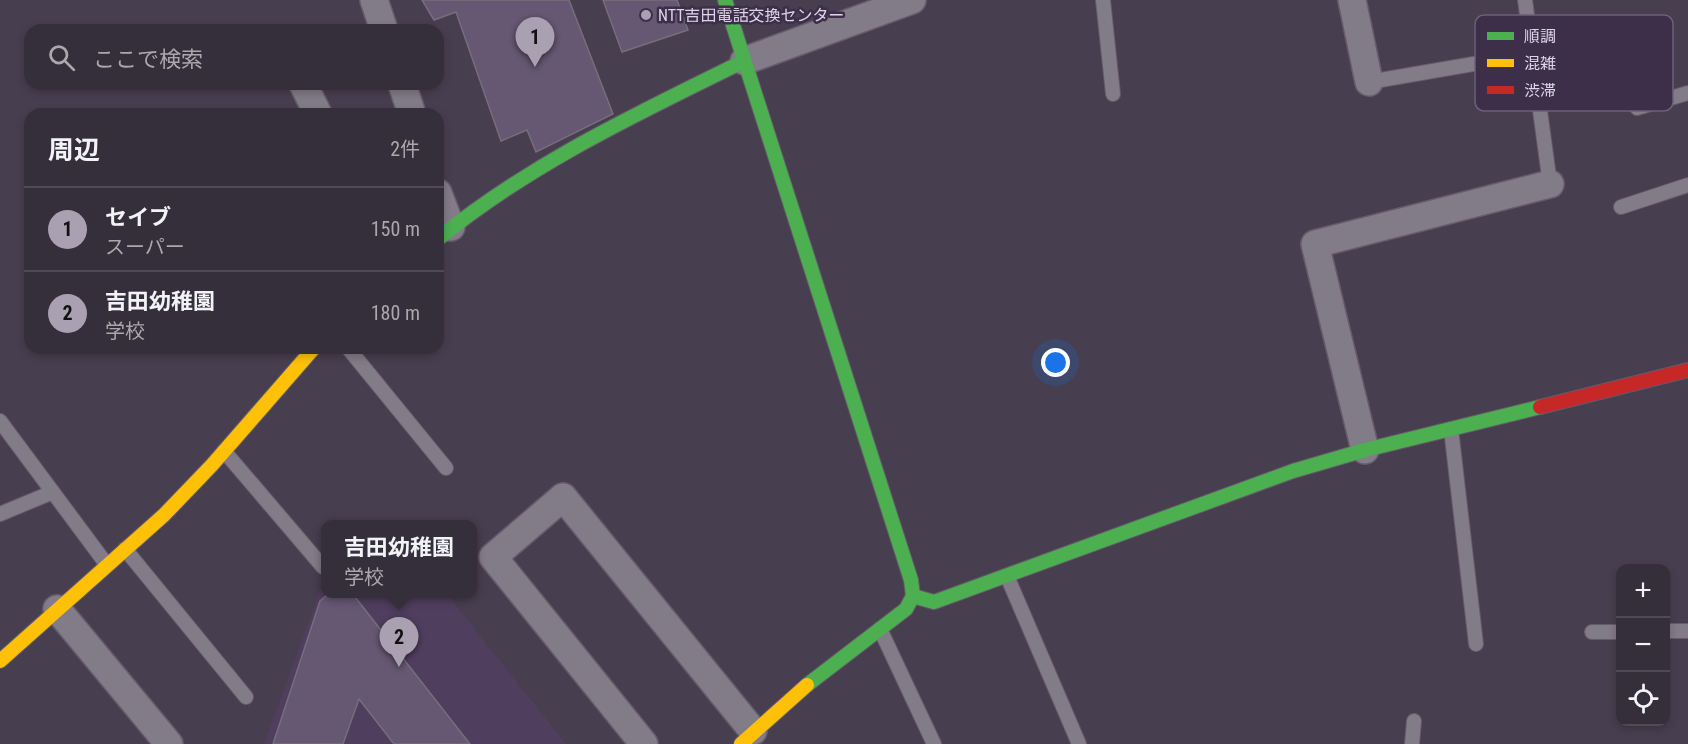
<!DOCTYPE html>
<html lang="ja">
<meta charset="utf-8">
<style>
body{margin:0;font-family:"Roboto Condensed","Noto Sans JP",sans-serif;background:#403a46;color:#f1f3f6}
.controls{position:absolute;right:18px;bottom:18px;display:grid;overflow:hidden;border-radius:12px;box-shadow:0 3px 9px #0003}
.controls button{width:54px;height:54px;display:grid;place-items:center;padding:0;border:0;border-bottom:2px solid #4f4a55;background:#352e3b;color:#f1f3f6;font:30px sans-serif}
.you{position:absolute;left:1056px;top:363px;width:21px;height:21px;margin:-15px;border:4px solid #fff;border-radius:50%;background:#1a73e8;box-shadow:0 0 0 9px #1a73e833}
.badge{display:grid;place-items:center;width:39px;height:39px;border-radius:50%;background:#a9a0b2;color:#111;font-size:20px;font-weight:700}
.pin{position:absolute;translate:-50% -50px;filter:drop-shadow(0 2px 3px #0008)}
.pin::after{content:'';position:absolute;top:32px;width:21px;height:18px;background:inherit;clip-path:polygon(0 0,100% 0,50% 100%)}
.popup{position:absolute;left:321px;top:520px;width:156px;height:78px;box-sizing:border-box;display:grid;place-content:center;border-radius:12px;background:#352e3b;filter:drop-shadow(0 2px 4px #0005);font-size:20px;white-space:nowrap;color:#aaa8af}
.popup b{font-size:22px;color:#f1f3f6}
.popup::after{content:'';position:absolute;left:50%;top:100%;margin-left:-12px;border:12px solid transparent;border-top-color:#352e3b}
.list{margin:0;padding:0;list-style:none}
h2{display:flex;justify-content:space-between;align-items:center;height:78px;margin:0;padding:0 24px;font-size:26px}
h2 small{font-size:20px;font-weight:400;color:#aaa8af}
.list li{display:grid;grid-template-columns:39px 1fr auto;gap:18px;align-items:center;box-sizing:border-box;height:84px;padding:0 24px;border-top:2px solid #4f4a55}
.list b{display:block;font-size:22px;white-space:nowrap}
.list p{margin:0;font-size:20px;white-space:nowrap;color:#aaa8af}
.list em{font-size:20px;font-style:normal;color:#aaa8af}
.icon{flex:none;width:33px;height:33px;fill:none;stroke:currentColor;stroke-width:2;stroke-linecap:round;stroke-linejoin:round}
.map{position:relative;flex:none;width:1688px;height:744px;overflow:hidden}
.search{position:absolute;background:#352e3b;box-shadow:0 3px 9px #0003;left:24px;top:24px;width:420px;height:66px;display:flex;align-items:center;gap:15px;box-sizing:border-box;padding:0 21px;border-radius:18px;color:#aaa8af;font-size:22px}
.panel{position:absolute;background:#352e3b;box-shadow:0 3px 9px #0003;left:24px;top:108px;width:420px;height:246px;border-radius:18px}
.map>svg:first-child{display:block}
</style>
<div class="map">
<svg width="1688" height="744" viewBox="0 0 1688 744">
<rect width="100%" height="100%" fill="#473e4f"/>
<path fill="#503e5f" d="M325,586l1,8h121l119,150h-302l56,-153z"/>
<path fill="#665772" stroke="#766e7c" stroke-width="1.5" d="M422,0h147l44,114 -77,38 -9,-22 -26,11 -45,-129 -22,8z
M603,0h74l11,30 -66,22z
M328,594h17l10,3 115,147h-76l-35,-45 -16,45h-70l47,-143z"/>
<g fill="none" stroke-linecap="round" stroke-linejoin="round">
<g stroke="#645c6a" stroke-width="16">
<path id="lane" d="M1103,0l10,94
M1525,0l25,184
M1369,82l162,-28
M1637,108l51,-15
M1621,207l67,-22
M348,348l98,120
M0,421l107,144
M1451,429l25,215
M224,451l99,116
M0,514l53,-22
M125,549l121,148
M1007,576l72,168
M880,629l54,115
M1666,631h22
M1592,632h28
M1412,744l2,-23"/>
</g>
<g stroke="#645c6a" stroke-width="30">
<path id="street" d="M374,0l10,30
M1352,0l17,82
M744,61l168,-61
M303,84l15,30
M402,84l10,30
M438,193l13,34h-13
M1365,450l-50,-206 235,-60
M57,609l112,135
M644,744l-151,-187 70,-60 190,234"/>
</g>
<g stroke="#645c6a" stroke-width="16">
<path id="fast" d="M725,0l186,580 2,16 -7,13 -99,76
M438,239c93,-76 199,-125 306,-178
M913,596l21,6 359,-131 72,-21 175,-43"/>
</g>
<g stroke="#645c6a" stroke-width="16">
<path id="slow" d="M0,661l164,-146 48,-50 102,-117
M741,744l66,-59"/>
</g>
<g stroke="#645c6a" stroke-width="16">
<path id="jam" d="M1540,407l148,-37"/>
</g>
<use href="#lane" stroke="#827b88" stroke-width="14"/>
<use href="#street" stroke="#827b88" stroke-width="27"/>
<use href="#fast" stroke="#4caf50" stroke-width="14"/>
<use href="#slow" stroke="#ffc107" stroke-width="14"/>
<use href="#jam" stroke="#c62828" stroke-width="14"/>
</g>
<circle fill="#a9a0b2" stroke="#3d2e4a" stroke-width="2" cx="646" cy="15" r="6"/>
<g text-anchor="middle" stroke-width="5" stroke-linejoin="round" paint-order="stroke">
<g font-size="16" fill="#ded5e7" stroke="#3d2e4a" text-anchor="start">
<text x="658" y="21">NTT吉田電話交換センター</text>
</g>
</g>
<rect x="1475" y="15" width="198" height="96" rx="9" fill="#3d2e4a" stroke="#6d6079" stroke-width="1.5"/>
<rect x="1487" y="32" width="27" height="8" fill="#4caf50"/>
<rect x="1487" y="59" width="27" height="8" fill="#ffc107"/>
<rect x="1487" y="86" width="27" height="8" fill="#c62828"/>
<g font-size="16" fill="#ded5e7">
<text x="1524" y="42">順調</text>
<text x="1524" y="69">混雑</text>
<text x="1524" y="96">渋滞</text>
</g>
</svg>
<div class="controls">
<button>+</button>
<button>−</button>
<button><svg class="icon" aria-label="locate" viewBox="0 0 24 24"><circle cx="12" cy="12" r="6"/><path d="M12 2v4M12 18v4M2 12h4M18 12h4"/></svg></button>
</div>
<div class="you"></div>
<div class="pin badge" style="left:535px;top:67px">1</div>
<div class="pin badge" style="left:399px;top:667px">2</div>
<div class="popup"><b>吉田幼稚園</b>学校</div>
<div class="search"><svg class="icon" aria-label="search" viewBox="0 0 24 24"><circle cx="10" cy="10" r="6"/><path d="M15 15l6 6"/></svg>ここで検索</div>
<section class="panel">
<h2>周辺<small>2件</small></h2>
<ul class="list">
<li><span class="badge">1</span><div><b>セイブ</b><p>スーパー</p></div><em>150 m</em></li>
<li><span class="badge">2</span><div><b>吉田幼稚園</b><p>学校</p></div><em>180 m</em></li>
</ul>
</section>
</div>
